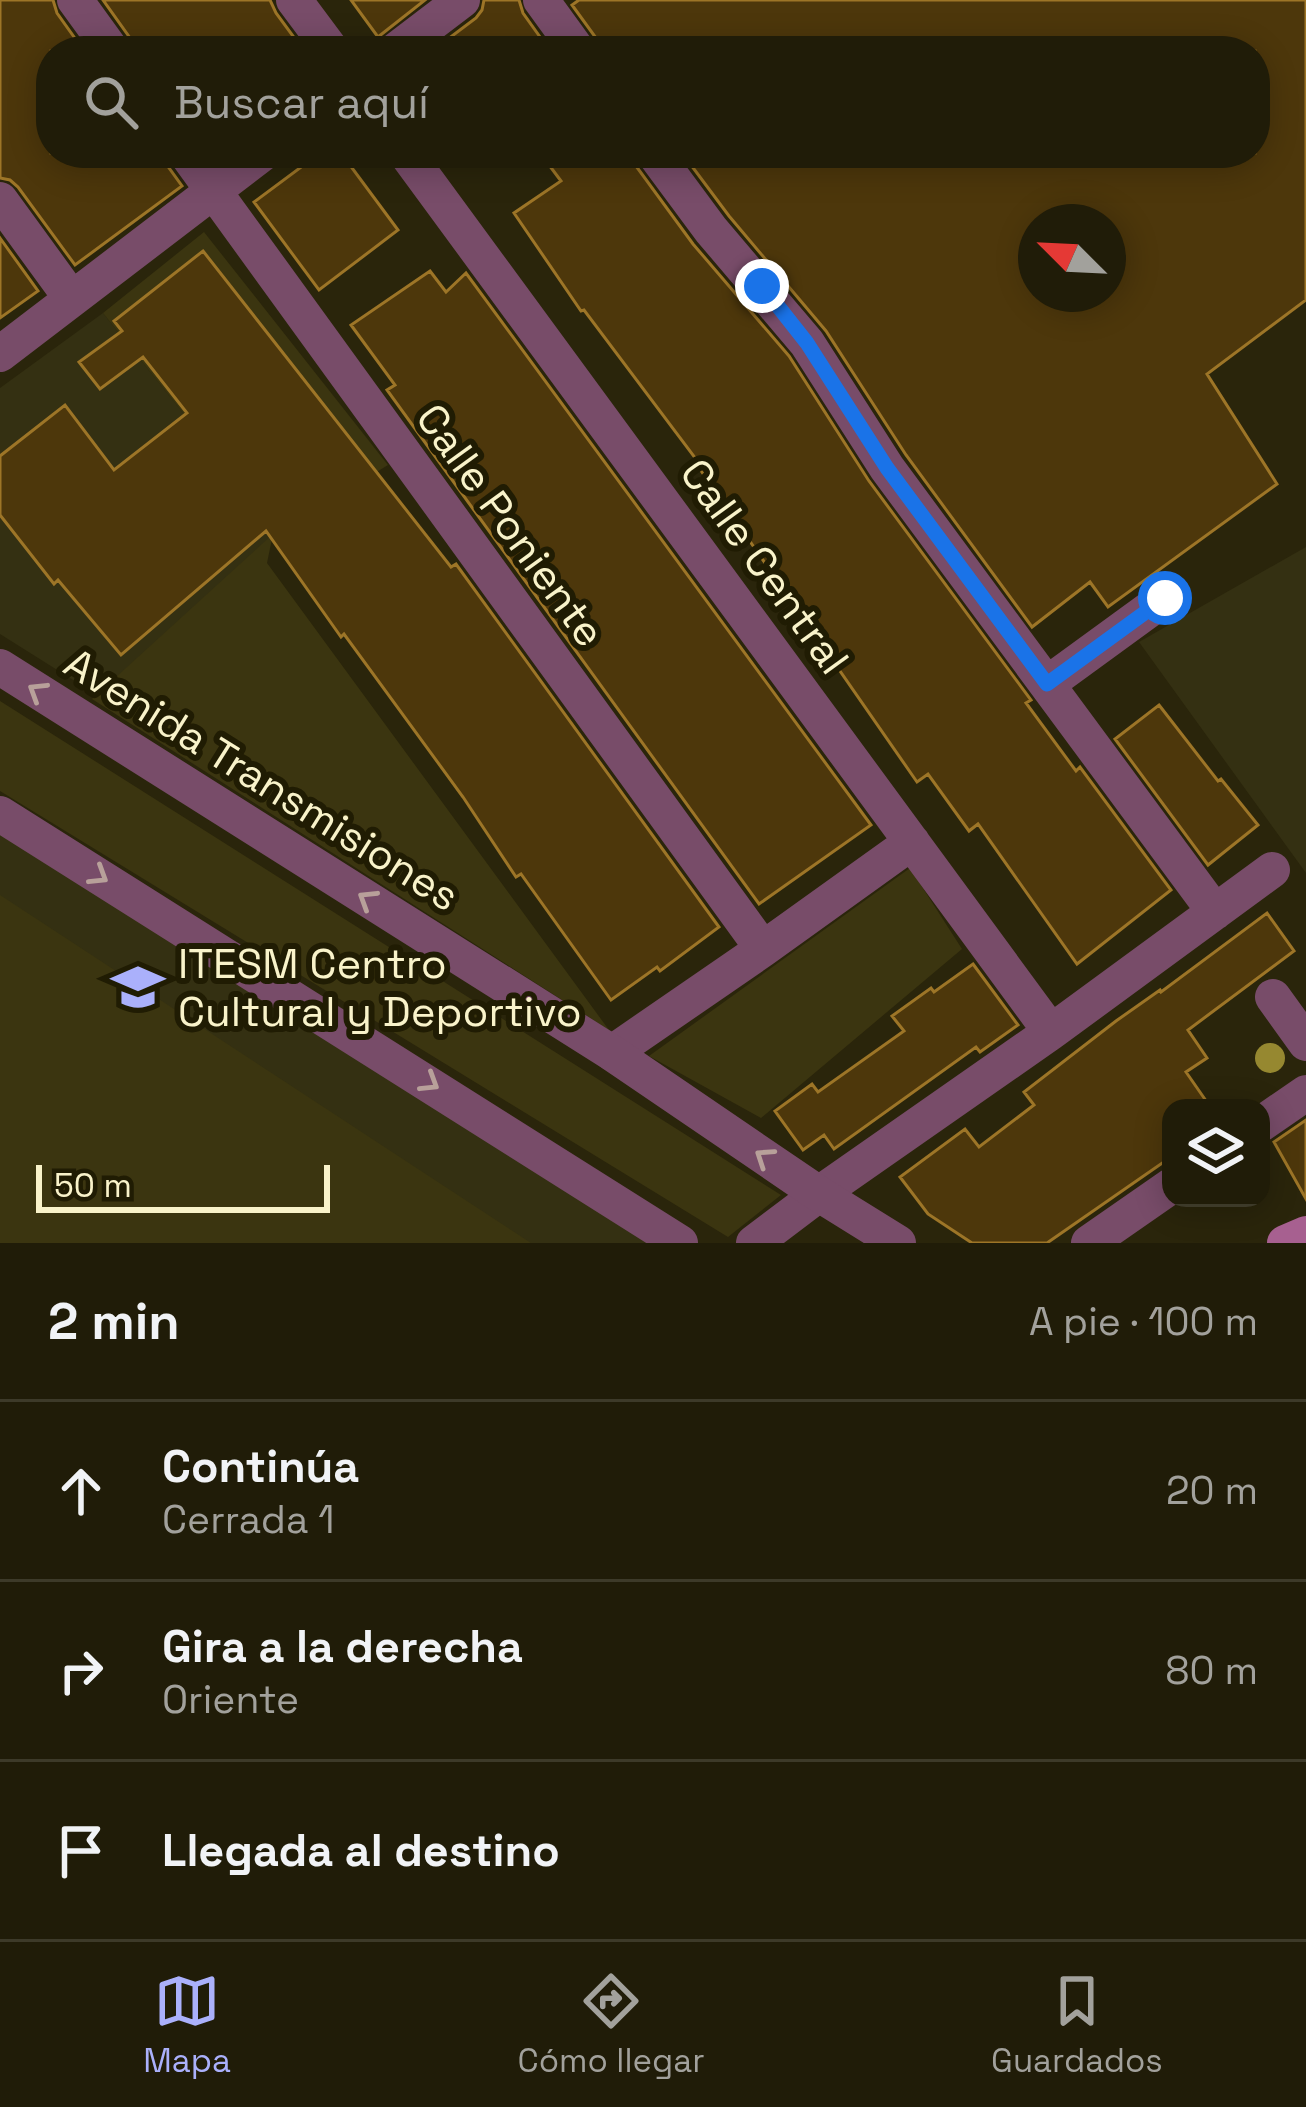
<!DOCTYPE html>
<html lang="es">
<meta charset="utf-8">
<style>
body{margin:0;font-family:"Space Grotesk",sans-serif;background:#2d2916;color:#f1f3f6}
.controls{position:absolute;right:36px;bottom:36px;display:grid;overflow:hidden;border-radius:24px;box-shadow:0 6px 30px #0003}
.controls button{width:108px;height:108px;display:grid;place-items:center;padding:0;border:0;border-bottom:3px solid #3d3a29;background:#201c08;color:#f1f3f6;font:60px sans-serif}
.compass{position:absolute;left:1018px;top:204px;width:108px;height:108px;border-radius:50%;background:#201c08;box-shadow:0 6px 30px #0003;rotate:294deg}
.scale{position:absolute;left:36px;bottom:30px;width:294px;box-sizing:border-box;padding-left:12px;border:6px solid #f9f3ca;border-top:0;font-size:33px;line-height:42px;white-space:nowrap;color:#f9f3ca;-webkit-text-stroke:9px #201c03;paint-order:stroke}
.stop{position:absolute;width:36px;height:36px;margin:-27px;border:9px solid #1a73e8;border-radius:50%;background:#fff}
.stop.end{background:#1a73e8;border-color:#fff;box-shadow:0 3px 12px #0008}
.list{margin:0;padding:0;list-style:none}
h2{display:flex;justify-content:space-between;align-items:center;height:156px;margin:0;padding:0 48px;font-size:51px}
h2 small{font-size:39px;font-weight:400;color:#a2a19c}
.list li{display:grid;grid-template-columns:78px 1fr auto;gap:36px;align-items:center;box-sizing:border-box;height:180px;padding:0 48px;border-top:3px solid #3d3a29}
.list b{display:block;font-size:45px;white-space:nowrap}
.list p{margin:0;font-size:39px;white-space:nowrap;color:#a2a19c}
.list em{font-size:39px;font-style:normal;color:#a2a19c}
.icon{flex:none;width:66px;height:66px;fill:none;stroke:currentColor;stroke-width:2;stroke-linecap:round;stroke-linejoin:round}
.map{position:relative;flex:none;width:1306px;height:1243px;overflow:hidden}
.search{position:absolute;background:#201c08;box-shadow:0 6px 30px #0003;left:36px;right:36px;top:36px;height:132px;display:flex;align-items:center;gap:30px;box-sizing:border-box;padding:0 42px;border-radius:48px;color:#a2a19c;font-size:45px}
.sheet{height:696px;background:#201c08}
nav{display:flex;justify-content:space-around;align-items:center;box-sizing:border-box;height:168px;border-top:3px solid #3d3a29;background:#201c08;font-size:33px;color:#a2a19c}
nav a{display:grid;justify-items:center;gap:6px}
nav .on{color:#aab0fb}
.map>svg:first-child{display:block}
</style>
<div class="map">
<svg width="1306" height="1243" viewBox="0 0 1306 1243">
<rect width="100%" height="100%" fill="#2a250b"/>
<path fill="#343012" d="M103,313l176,219 -182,163 -97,-61v-246z
M1306,547v326l-167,-231z
M0,814l680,429h-680z"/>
<path fill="#3b3510" d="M204,232l184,233 -109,67 -176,-219z
M273,534l-6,29 342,467 -517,-331z
M0,701l781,494 -53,42 -728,-446z
M910,868l52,81 -201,169 -112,-62z
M0,895l531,348h-531z"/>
<path fill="#4d370b" stroke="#9d7527" stroke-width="3" fill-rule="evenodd" d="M0,0h53l4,13 27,38h-33v102h113l3,12 15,21 -107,79 -57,-78 -8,-7 -10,-2z
M103,0h167l6,13 28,38h-170l-4,-13z
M351,0h74l-47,37z
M484,0h35l4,13 27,38h-118l44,-33 6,-8z
M579,0h727v300l-99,74 70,110 -169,123 -18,-25 -58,45 -126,-172 -80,-124 -97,-115 -47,-63h573v-102h-655l-4,-13 -24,-33zM1036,222h72v72h-72z
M320,153h21l57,77 -79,60 -65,-88z
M540,153h92l4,13 57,78 96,112 80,125 162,219 -5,3 50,68 4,-4 91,123 -94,74 -99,-140 -9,7 -41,-57 -11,8 -220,-317 2,-2 -115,-153 -3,1 -67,-98 47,-32z
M0,238l38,53 -38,27z
M203,251l248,316 5,-3 263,363 -59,44 -3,-4 -46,33 -90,-126 -5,3 -53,-80 -119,-163 -3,3 -75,-106 -145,124 -63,-75 -4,4 -54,-69v-59l65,-51 49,65 73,-57 -44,-56 -43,32 -21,-27 43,-31 -8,-10z
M430,271l16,21 20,-19 405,552 -112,79 -372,-514 8,-5 -44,-60z
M1159,705l59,76 3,-2 37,46 -50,40 -93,-126z
M1267,913l27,38 -106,79 19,28 -21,14 25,36h-40v49l-124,86h-75l-44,-29 -28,-37 65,-48 14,18 55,-42 -10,-13 92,-71 44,-31 1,2z
M973,964l45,61 -38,27 -4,-5 -142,102 -10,-14 -21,15 -28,-39 37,-27 6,8 86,-61 -12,-15 39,-28 3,4z
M1306,1120v79l-32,-57z"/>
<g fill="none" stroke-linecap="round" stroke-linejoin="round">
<path stroke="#784c69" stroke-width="36" d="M75,0l37,51
M294,0l38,51
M541,0l37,51
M395,51l67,-51
M186,153l577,796
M406,153l645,879
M654,153l57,77 96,113 80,125 328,444
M0,200l72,99
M0,354l263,-201
M1047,684l118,-86
M1273,997l33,46
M612,1053l151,-104 149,-107
M1261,1124l45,-31
M754,1243l65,-49 232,-162 221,-162
M1089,1243l82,-57"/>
<path stroke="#784c69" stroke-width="36" d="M0,667l612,386 207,141 79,49
M0,814l680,429"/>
<path stroke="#a76090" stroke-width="36" d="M1285,1243l21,-9"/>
</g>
<circle fill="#968830" cx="1270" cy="1058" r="15"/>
<defs><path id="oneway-chevron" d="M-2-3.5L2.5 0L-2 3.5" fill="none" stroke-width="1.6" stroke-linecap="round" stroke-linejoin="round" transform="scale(3)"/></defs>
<g stroke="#b8a09a">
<use href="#oneway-chevron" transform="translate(37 691) rotate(-148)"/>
<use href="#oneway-chevron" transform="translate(99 876) rotate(32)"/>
<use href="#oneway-chevron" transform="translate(367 899) rotate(-148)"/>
<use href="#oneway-chevron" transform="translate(430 1083) rotate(32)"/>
<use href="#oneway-chevron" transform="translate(764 1157) rotate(-146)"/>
</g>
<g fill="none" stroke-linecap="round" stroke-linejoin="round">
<path stroke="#1a73e8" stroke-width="15" d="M762,286l45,57 80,125 160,216 118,-86"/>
</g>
<defs>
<g id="university-bare" transform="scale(4.14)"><path d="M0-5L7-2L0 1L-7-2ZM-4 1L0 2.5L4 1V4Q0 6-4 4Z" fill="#aab0fb" stroke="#201c03" stroke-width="2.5" paint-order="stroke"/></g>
</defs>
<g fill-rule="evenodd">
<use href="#university-bare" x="138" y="987"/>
</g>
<g text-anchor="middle" stroke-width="12" stroke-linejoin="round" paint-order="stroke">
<g font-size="42" fill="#f9f3ca" stroke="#201c03">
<text transform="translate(511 525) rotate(54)" y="15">Calle Poniente</text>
<text transform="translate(765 566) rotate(54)" y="15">Calle Central</text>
<text transform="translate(262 779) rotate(32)" y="15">Avenida Transmisiones</text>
</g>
<g font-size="42" fill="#f9f3ca" stroke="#201c03" text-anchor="start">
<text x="178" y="978">ITESM Centro<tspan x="178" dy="48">Cultural y Deportivo</tspan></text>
</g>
</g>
</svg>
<div class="controls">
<button><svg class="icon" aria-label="layers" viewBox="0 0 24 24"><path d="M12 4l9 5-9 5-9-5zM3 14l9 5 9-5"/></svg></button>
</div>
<svg class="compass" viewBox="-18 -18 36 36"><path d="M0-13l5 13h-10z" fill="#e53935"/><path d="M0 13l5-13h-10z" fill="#a2a19c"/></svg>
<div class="scale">50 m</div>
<div class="stop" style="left:1165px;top:598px"></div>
<div class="stop end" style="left:762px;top:286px"></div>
<div class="search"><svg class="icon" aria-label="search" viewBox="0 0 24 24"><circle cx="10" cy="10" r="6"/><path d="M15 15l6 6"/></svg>Buscar aquí</div>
</div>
<section class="sheet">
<h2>2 min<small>A pie · 100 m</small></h2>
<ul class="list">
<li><svg class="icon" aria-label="ahead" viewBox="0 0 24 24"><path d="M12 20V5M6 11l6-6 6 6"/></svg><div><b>Continúa</b><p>Cerrada 1</p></div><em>20 m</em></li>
<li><svg class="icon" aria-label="right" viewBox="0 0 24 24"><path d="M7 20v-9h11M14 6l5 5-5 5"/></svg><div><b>Gira a la derecha</b><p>Oriente</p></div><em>80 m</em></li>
<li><svg class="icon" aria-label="arrive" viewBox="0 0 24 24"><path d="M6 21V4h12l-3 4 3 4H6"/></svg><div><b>Llegada al destino</b></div></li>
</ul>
</section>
<nav>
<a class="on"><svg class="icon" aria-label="map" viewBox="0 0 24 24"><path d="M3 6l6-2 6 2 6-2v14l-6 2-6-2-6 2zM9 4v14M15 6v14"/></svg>Mapa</a>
<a><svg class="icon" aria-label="directions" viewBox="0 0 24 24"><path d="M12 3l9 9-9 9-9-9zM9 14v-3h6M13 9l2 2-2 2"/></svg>Cómo llegar</a>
<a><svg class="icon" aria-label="saved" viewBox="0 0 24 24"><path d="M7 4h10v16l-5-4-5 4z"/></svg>Guardados</a>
</nav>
